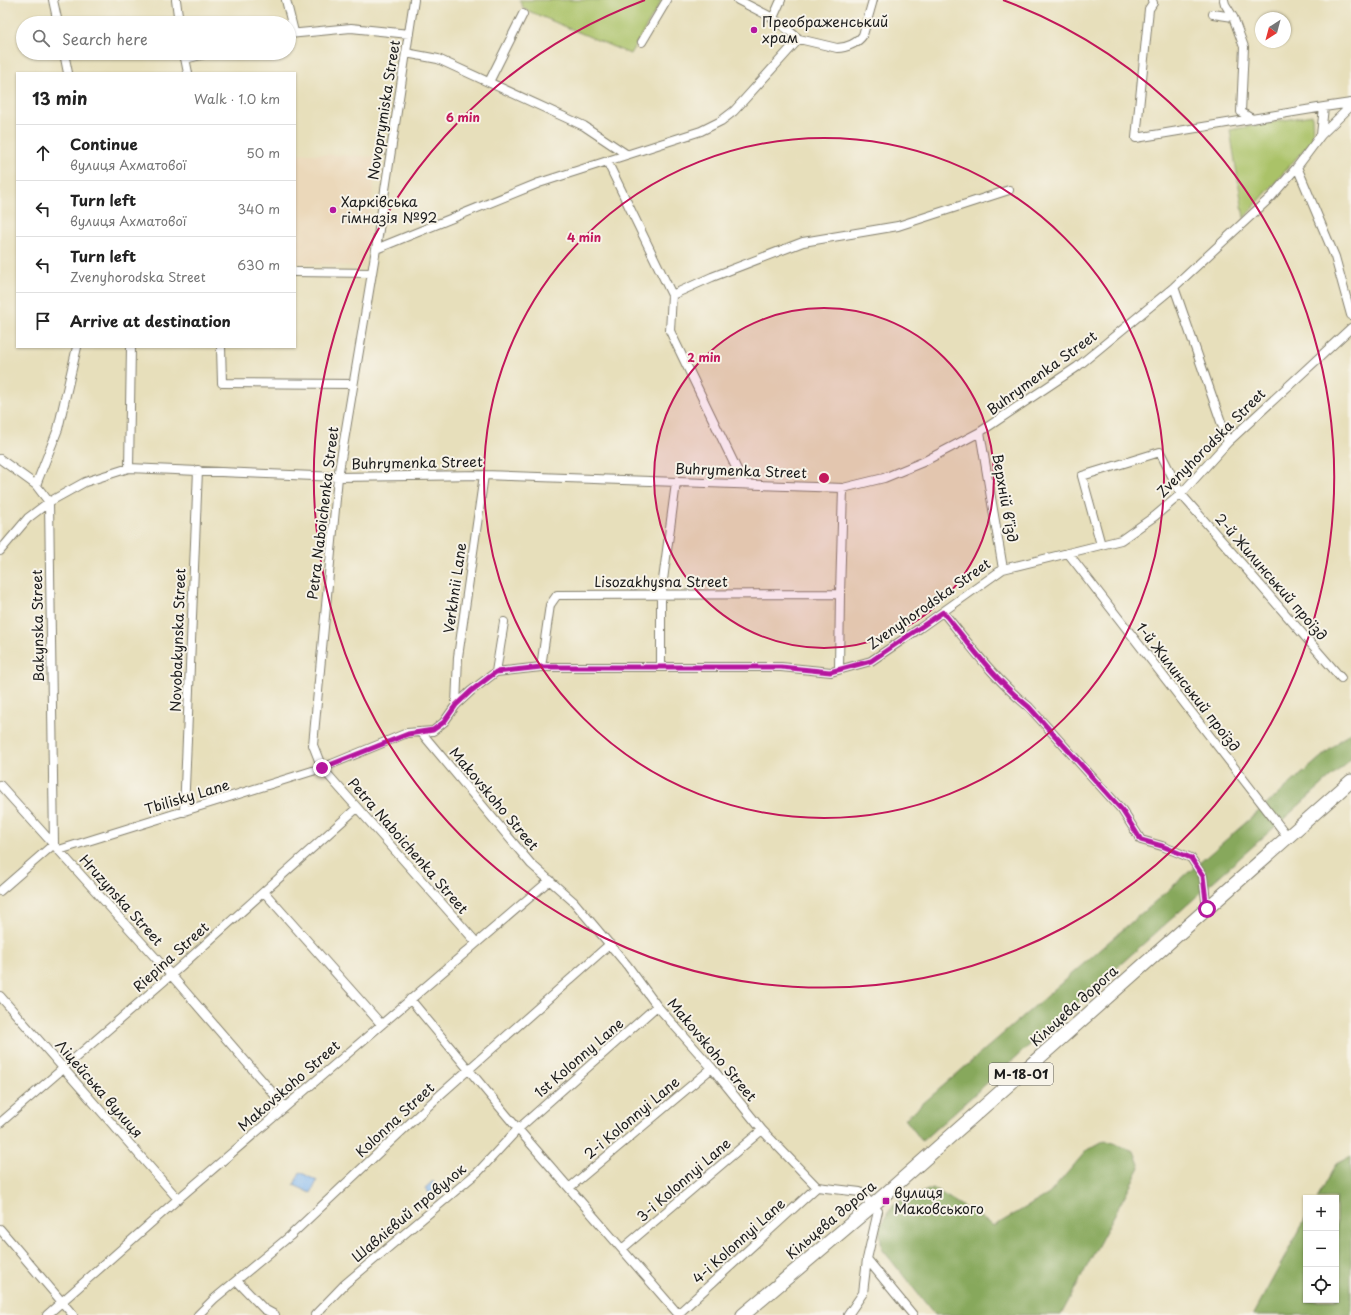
<!DOCTYPE html>
<meta charset="utf-8">
<style>
body{margin:0;font-family:"Playpen Sans",sans-serif;background:#f6f6f6;color:#222}
.controls{position:absolute;right:12px;bottom:12px;display:grid;overflow:hidden;border-radius:0px;box-shadow:0 1px 3px #0004}
.controls button{width:36px;height:36px;display:grid;place-items:center;padding:0;border:0;border-bottom:1px solid #e0e0e0;background:#fff;color:#222;font:20px sans-serif}
.compass{position:absolute;left:1255px;top:12px;width:36px;height:36px;border-radius:50%;background:#fff;box-shadow:0 1px 3px #0004;rotate:216deg}
.stop{position:absolute;width:12px;height:12px;margin:-9px;border:3px solid #b5179e;border-radius:50%;background:#fff}
.stop.end{background:#b5179e;border-color:#fff;box-shadow:0 1px 4px #0008}
.list{margin:0;padding:0;list-style:none}
h2{display:flex;justify-content:space-between;align-items:center;height:52px;margin:0;padding:0 16px;font-size:17px}
h2 small{font-size:13px;font-weight:400;color:#767676}
.list li{display:grid;grid-template-columns:26px 1fr auto;gap:12px;align-items:center;box-sizing:border-box;height:56px;padding:0 16px;border-top:1px solid #e0e0e0}
.list b{display:block;font-size:15px;white-space:nowrap}
.list p{margin:0;font-size:13px;white-space:nowrap;color:#767676}
.list em{font-size:13px;font-style:normal;color:#767676}
.icon{flex:none;width:22px;height:22px;fill:none;stroke:currentColor;stroke-width:2;stroke-linecap:round;stroke-linejoin:round}
.map{position:relative;flex:none;width:1351px;height:1315px;overflow:hidden}
.search{position:absolute;background:#fff;box-shadow:0 1px 3px #0004;left:16px;top:16px;width:280px;height:44px;display:flex;align-items:center;gap:10px;box-sizing:border-box;padding:0 14px;border-radius:22px;color:#767676;font-size:15px}
.panel{position:absolute;background:#fff;box-shadow:0 1px 3px #0004;left:16px;top:72px;width:280px;height:276px;border-radius:0px}
.map>svg:first-child{display:block}
</style>
<div class="map">
<svg width="1351" height="1315" viewBox="0 0 1351 1315">
<rect width="100%" height="100%" fill="#f7f3e8"/>
<filter id="ink" filterUnits="userSpaceOnUse"><feTurbulence type="fractalNoise" baseFrequency=".025" numOctaves="2"/><feDisplacementMap in="SourceGraphic" scale="8" xChannelSelector="R" yChannelSelector="G"/><feConvolveMatrix kernelMatrix="1 2 1 2 8 2 1 2 1" color-interpolation-filters="sRGB"/></filter>
<filter id="wash" filterUnits="userSpaceOnUse"><feTurbulence type="fractalNoise" baseFrequency=".012" numOctaves="4" result="noise"/><feDisplacementMap in="SourceGraphic" scale="16" xChannelSelector="R" yChannelSelector="G"/><feGaussianBlur stdDeviation="0.9" result="paint"/><feColorMatrix in="noise" values="0 0 0 0 0 0 0 0 0 0 0 0 0 0 0 0 0 1.4 0 .05"/><feComposite in="paint" operator="in"/></filter>
<g filter="url(#wash)">
<rect width="100%" height="100%" fill="#e7dfbb"/>
<path fill="#ebd8ba" d="M295,153l82,4 -13,110 -69,-4z"/>
<path fill="#aac267" stroke="#636f42" d="M519,0h143l-32,54 -106,-45z
M1312,115l1,24 -69,79 -14,-88z"/>
<path fill="#87a85c" stroke="#52623c" d="M1351,731v28l-429,382 -17,-22z
M1105,1140l29,11 6,16 -79,148h-126l-53,-66 -3,-22 15,-23 39,-16 61,38 55,-32 38,-44z
M1351,1156v159h-98l53,-97v82h30v-102h-19l19,-34z"/>
<path fill="#82b8f1" stroke="#4f6a86" d="M300,1172l17,9 -6,12 -17,-8z
M433,1181l10,12 -8,7 -10,-12z"/>
</g>
<g filter="url(#ink)">
<g fill="none" stroke-linecap="round" stroke-linejoin="round">
<g stroke="#827e6c" stroke-width="10">
<path id="minor" d="M53,0l5,23
M176,0l3,23
M286,0l8,32
M414,0l-38,249 -38,228 -25,268 9,23 154,174
M738,0l35,18 26,21 38,9c9,0 21,-5 26,-13l10,-35
M1152,0l1,3 -4,6 -13,129 188,-31
M1224,0l1,4 8,13
M1213,14l20,3 11,30 -3,65 11,7
M773,18l8,-18
M289,34l62,-6 58,6
M642,42l25,-42
M64,53l4,20
M184,53l4,20
M406,53l32,6 146,67 42,28
M185,59l24,-6
M489,82l34,-68
M1321,135l3,-28 27,-4
M607,161l65,134 -2,36 74,153
M1297,167l38,90 16,58
M376,249l163,-66 162,-52 20,-10 13,-10 65,-72
M295,272l77,1
M1174,287l54,155
M672,295l40,-18 91,-35 95,-16 111,-36
M221,347l1,36 131,1
M980,432l23,137
M0,459l36,26
M129,468l2,-121
M1101,545l-19,-69 78,-24 21,42 160,184
M0,551l28,-33 21,-16 36,-20 44,-14 209,9 146,-2 359,13 41,-10 39,-16 57,-30 97,-65 97,-80 98,-91 25,-29 24,-32 30,-29
M1068,553l220,284
M943,612c27,33 52,68 86,95l93,103 19,30 21,6 29,12 12,18 4,33
M541,667l9,-62 7,-10 283,-1
M661,667v-72l15,-112
M839,669l1,-75 3,-106
M496,672l8,-50
M456,705l2,-48 26,-182
M421,732l110,132 43,38 53,63 30,41 55,62 50,62 55,57 43,5 18,19 -11,48 -4,34 -15,22
M0,785l171,190 114,132
M184,812l14,-342
M59,850l263,-82 85,-35 26,-2 11,-9 12,-17 15,-14 25,-19 45,-5h240l50,5 40,-11 49,-33 83,-59 118,-29 34,-24 26,-22 47,-52 123,-114
M0,891l54,-47 -5,-342 -13,-17 22,-56 19,-82
M264,892l117,132
M0,996l178,203
M410,999l108,130 161,186
M0,1123l171,-148 186,-167
M569,1188l143,-120
M0,1229l73,86
M622,1249l140,-119
M867,1259l46,56
M237,1281l27,28 11,6
M678,1314l139,-127
M47,1315l131,-116 372,-319
M198,1315l16,-16 76,-63 151,-142 169,-150
M315,1315l30,-31 134,-113 39,-42 139,-123"/>
</g>
<g stroke="#827e6c" stroke-width="15">
<path id="trunk" d="M743,1315l130,-110 478,-424"/>
</g>
<use href="#minor" stroke="#fff" stroke-width="8"/>
<use href="#trunk" stroke="#fff" stroke-width="13"/>
</g>
</g>
<g fill="none" stroke-linecap="round" stroke-linejoin="round" filter="url(#ink)">
<path stroke="#b5179e" stroke-width="5" d="M322,768l86,-34 25,-4 11,-8 12,-17 15,-14 25,-19 45,-5h240l49,5 41,-11 72,-49c27,33 52,68 86,95l93,103 19,30 21,6 29,12 12,18 4,33"/>
</g>
<circle cx="824" cy="478" r="170" fill="#c2185b" fill-opacity=".12"/>
<g fill="none" stroke="#c2185b" stroke-width="2">
<circle cx="824" cy="478" r="170"/>
<circle cx="824" cy="478" r="340"/>
<path d="M1003 0A510 510 0 1 1 645 0"/>
</g>
<g fill="#b5179e" stroke="#f7f3e8" stroke-width="1.5">
<circle cx="754" cy="30" r="4"/>
<circle cx="333" cy="210" r="4"/>
<rect x="882" y="1197" width="8" height="8" rx="2"/>
</g>
<g text-anchor="middle" stroke-width="4" stroke-linejoin="round" paint-order="stroke">
<rect fill="#f7f3e8" stroke="#5e5c59" stroke-width="1" x="989" y="1063" width="64" height="22" rx="3"/>
<g font-size="13" font-weight="bold" fill="#1c1c1c">
<text x="1021" y="1079">М-18-01</text>
</g>
<g font-size="14" fill="#1c1c1c" stroke="#f7f3e8" text-anchor="start">
<text x="762" y="27">Преображенський<tspan x="762" dy="16">храм</tspan></text>
<text x="341" y="207">Харківська<tspan x="341" dy="16">гімназія №92</tspan></text>
<text x="894" y="1198">вулиця<tspan x="894" dy="16">Маковського</tspan></text>
</g>
<g font-size="14" fill="#1c1c1c" stroke="#f7f3e8">
<text transform="translate(384 110) rotate(-81)" y="5">Novoprymiska Street</text>
<text transform="translate(1042 373) rotate(-36)" y="5">Buhrymenka Street</text>
<text transform="translate(1211 443) rotate(-45)" y="5">Zvenyhorodska Street</text>
<text transform="translate(417 463) rotate(-1)" y="5">Buhrymenka Street</text>
<text transform="translate(741 471) rotate(2)" y="5">Buhrymenka Street</text>
<text transform="translate(1005 498) rotate(80)" y="5">Верхній в'їзд</text>
<text transform="translate(323 513) rotate(-83)" y="5">Petra Naboichenka Street</text>
<text transform="translate(1271 577) rotate(49)" y="5">2-й Жилинський проїзд</text>
<text x="661" y="587">Lisozakhysna Street</text>
<text transform="translate(455 588) rotate(-82)" y="5">Verkhnii Lane</text>
<text transform="translate(929 604) rotate(-35)" y="5">Zvenyhorodska Street</text>
<text transform="translate(38 626) rotate(-91)" y="5">Bakynska Street</text>
<text transform="translate(178 640) rotate(-88)" y="5">Novobakynska Street</text>
<text transform="translate(1188 687) rotate(52)" y="5">1-й Жилинський проїзд</text>
<text transform="translate(187 797) rotate(-17)" y="5">Tbilisky Lane</text>
<text transform="translate(494 799) rotate(50)" y="5">Makovskoho Street</text>
<text transform="translate(408 846) rotate(49)" y="5">Petra Naboichenka Street</text>
<text transform="translate(121 900) rotate(48)" y="5">Hruzynska Street</text>
<text transform="translate(171 957) rotate(-42)" y="5">Riepina Street</text>
<text transform="translate(1074 1006) rotate(-42)" y="5">Кільцева дорога</text>
<text transform="translate(712 1050) rotate(50)" y="5">Makovskoho Street</text>
<text transform="translate(579 1058) rotate(-41)" y="5">1st Kolonny Lane</text>
<text transform="translate(289 1086) rotate(-41)" y="5">Makovskoho Street</text>
<text transform="translate(99 1089) rotate(49)" y="5">Ліцейська вулиця</text>
<text transform="translate(632 1118) rotate(-40)" y="5">2-i Kolonnyi Lane</text>
<text transform="translate(395 1120) rotate(-43)" y="5">Kolonna Street</text>
<text transform="translate(684 1180) rotate(-41)" y="5">3-i Kolonnyi Lane</text>
<text transform="translate(409 1213) rotate(-40)" y="5">Шавлієвий провулок</text>
<text transform="translate(831 1220) rotate(-40)" y="5">Кільцева дорога</text>
<text transform="translate(739 1241) rotate(-42)" y="5">4-i Kolonnyi Lane</text>
</g>
</g>
<circle cx="824" cy="478" r="6" fill="#c2185b" stroke="#f7f3e8" stroke-width="2"/>
<g font-size="12" text-anchor="middle" font-weight="bold" fill="#c2185b" stroke="#f7f3e8" stroke-width="4" stroke-linejoin="round" paint-order="stroke">
<text x="463" y="122">6 min</text>
<text x="584" y="242">4 min</text>
<text x="704" y="362">2 min</text>
</g>
</svg>
<div class="controls">
<button>+</button>
<button>−</button>
<button><svg class="icon" aria-label="locate" viewBox="0 0 24 24"><circle cx="12" cy="12" r="6"/><path d="M12 2v4M12 18v4M2 12h4M18 12h4"/></svg></button>
</div>
<svg class="compass" viewBox="-18 -18 36 36"><path d="M0-13l5 13h-10z" fill="#e53935"/><path d="M0 13l5-13h-10z" fill="#767676"/></svg>
<div class="stop" style="left:1207px;top:909px"></div>
<div class="stop end" style="left:322px;top:768px"></div>
<div class="search"><svg class="icon" aria-label="search" viewBox="0 0 24 24"><circle cx="10" cy="10" r="6"/><path d="M15 15l6 6"/></svg>Search here</div>
<section class="panel">
<h2>13 min<small>Walk · 1.0 km</small></h2>
<ul class="list">
<li><svg class="icon" aria-label="ahead" viewBox="0 0 24 24"><path d="M12 20V5M6 11l6-6 6 6"/></svg><div><b>Continue</b><p>вулиця Ахматової</p></div><em>50 m</em></li>
<li><svg class="icon" aria-label="left" viewBox="0 0 24 24"><path d="M17 20v-9H6M10 6l-5 5 5 5"/></svg><div><b>Turn left</b><p>вулиця Ахматової</p></div><em>340 m</em></li>
<li><svg class="icon" aria-label="left" viewBox="0 0 24 24"><path d="M17 20v-9H6M10 6l-5 5 5 5"/></svg><div><b>Turn left</b><p>Zvenyhorodska Street</p></div><em>630 m</em></li>
<li><svg class="icon" aria-label="arrive" viewBox="0 0 24 24"><path d="M6 21V4h12l-3 4 3 4H6"/></svg><div><b>Arrive at destination</b></div></li>
</ul>
</section>
</div>
